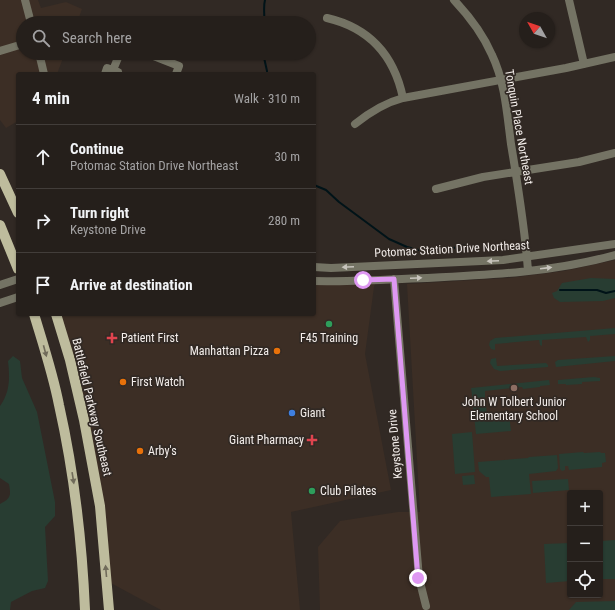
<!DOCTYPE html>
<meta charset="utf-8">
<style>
body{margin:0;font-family:"Roboto Condensed",sans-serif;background:#312c28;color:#f1f3f6}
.controls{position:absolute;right:12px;bottom:12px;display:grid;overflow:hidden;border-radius:4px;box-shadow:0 1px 3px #0004}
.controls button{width:36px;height:36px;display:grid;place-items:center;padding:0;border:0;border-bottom:1px solid #423d3a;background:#251f1b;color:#f1f3f6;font:20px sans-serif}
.compass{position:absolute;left:519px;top:12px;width:36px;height:36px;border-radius:50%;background:#251f1b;box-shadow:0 1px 3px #0004;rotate:310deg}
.stop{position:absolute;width:12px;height:12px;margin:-9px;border:3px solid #de98f2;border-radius:50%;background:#fff}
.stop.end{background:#de98f2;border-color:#fff;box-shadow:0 1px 4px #0008}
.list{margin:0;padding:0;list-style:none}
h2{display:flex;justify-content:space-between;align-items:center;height:52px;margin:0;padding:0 16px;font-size:17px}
h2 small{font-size:13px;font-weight:400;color:#a3a2a3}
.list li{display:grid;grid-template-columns:26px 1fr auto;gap:12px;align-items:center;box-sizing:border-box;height:64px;padding:0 16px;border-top:1px solid #423d3a}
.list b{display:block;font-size:15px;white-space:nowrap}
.list p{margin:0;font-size:13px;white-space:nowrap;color:#a3a2a3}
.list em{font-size:13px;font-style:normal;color:#a3a2a3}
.icon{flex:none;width:22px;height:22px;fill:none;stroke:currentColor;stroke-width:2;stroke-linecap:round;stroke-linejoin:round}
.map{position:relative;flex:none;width:615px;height:610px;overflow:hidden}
.search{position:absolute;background:#251f1b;box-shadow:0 1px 3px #0004;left:16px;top:16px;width:300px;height:44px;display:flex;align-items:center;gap:10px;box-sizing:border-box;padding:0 14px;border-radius:22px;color:#a3a2a3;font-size:15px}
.panel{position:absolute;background:#251f1b;box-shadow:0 1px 3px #0004;left:16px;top:72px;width:300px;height:244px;border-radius:4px}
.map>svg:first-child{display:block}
</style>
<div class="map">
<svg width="615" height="610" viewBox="0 0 615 610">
<rect width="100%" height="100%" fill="#312924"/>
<path fill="#3c2e25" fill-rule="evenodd" d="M0,0h38l3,8 25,-6 16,7 -5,14h-54v30h42l-8,21h-39v47l-12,7 -6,-8z
M615,260v350h-295l-2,-63 22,-26 58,-9h22l-13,-228 102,-6 55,-7zM570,493h30v102h-30z
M377,279l-3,8 -9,67 26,136 -100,22 9,98h-139l-54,-29 -7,-75 -44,-192h258v-34z"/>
<path fill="#283d32" d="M591,278l24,1v19l-12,3 -43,1 -6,-4 -2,-5 5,-2 5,-8z
M615,328v6l-25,2v4l-2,2 -2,-5 -44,3v6l-2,-1 -1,-5 -44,4v6l-4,-1 -2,-4 1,-4 5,-3z
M13,356l7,5 2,17 15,34 18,90v14l-10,11 3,54 -3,7 -13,3 -21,11 -1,8h-10v-106c11,-6 11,-8 9,-20l-9,-6v-72c10,-14 10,-28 8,-45z
M615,356v5l-59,6 -1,-5 3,-2z
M496,358l1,8 49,-3 2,2v2l-48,4 -6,-2 -4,-6 1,-4z
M594,377l6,1v3l-18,1v2l-16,1v-1h-8v-4z
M549,380l1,5 -10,1v1l-17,2 -1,-2 -37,4v10l-12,1 -2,-14z
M486,405l1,11 22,-2 2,17 -35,3 -3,-27z
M472,432l3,40 -20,2 -3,-40z
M583,452l1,1 16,-1 1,1h4l1,9 -4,1v4l-33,3 -1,-4h-3v4l-3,1 -2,-2 -1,-15z
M557,455l1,13 -2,3 -27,3 2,20 -40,3 -2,-20h-3l-7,-6 -1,-9 50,-4 1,-1z
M474,475l1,9 -12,1 -1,-9z
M568,479l1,11 -36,3 -1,-12z
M615,540v39h-12l-2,-38z
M570,543v38l-24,2 -2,-39z
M615,601v9h-46l7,-8z"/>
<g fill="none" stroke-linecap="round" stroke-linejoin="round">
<path stroke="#001318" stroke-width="2" d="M264,23c1,-8 -1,-16 1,-23
M263,53l4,18v3
M314,185l12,5 13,12 50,37 18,8 16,4 22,-1 21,-5
M560,290h37l9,3 9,-2"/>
<path stroke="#747364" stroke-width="8" d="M25,0l6,23
M454,0c16,17 29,34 38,55 13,27 15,59 19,89 7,42 14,84 17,127
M569,0l15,64
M327,18c43,10 67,37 76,80
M0,51l23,-7
M39,53l5,21
M146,53l33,13 -3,8
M113,70l7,-17
M105,74l2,-6 11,4 -1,2
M355,124c15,-12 29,-21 48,-26l163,-30 49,-11
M436,189l47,-12 96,-15 36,-9
M314,267l17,1 172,-8 112,-16
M394,279l25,299 7,28
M314,281c37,1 76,-2 113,-3 63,-3 127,-6 188,-23
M0,285l18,-6
M0,303l18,-6"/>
<path stroke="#bebc9d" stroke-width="10" d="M0,174l18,39
M0,225l18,44
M34,314c9,30 19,60 25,91 15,67 23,136 26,205
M56,314l14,46 14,60 16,86 9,104"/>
</g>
<defs><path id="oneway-solid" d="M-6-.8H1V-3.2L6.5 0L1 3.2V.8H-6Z"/></defs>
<g fill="#c7c3bc">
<use href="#oneway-solid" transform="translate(493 261) rotate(177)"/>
<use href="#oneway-solid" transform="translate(348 267) rotate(177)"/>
<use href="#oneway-solid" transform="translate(546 268) rotate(-7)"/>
<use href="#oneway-solid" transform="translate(416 278) rotate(-3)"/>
</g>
<g fill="#706b5a">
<use href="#oneway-solid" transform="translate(45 351) rotate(75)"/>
<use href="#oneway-solid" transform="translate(73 478) rotate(81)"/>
<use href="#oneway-solid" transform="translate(106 571) rotate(-95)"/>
</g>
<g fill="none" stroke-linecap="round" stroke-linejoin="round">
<path stroke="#de98f2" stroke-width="5" d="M363,280l31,-1 24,299"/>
</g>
<g fill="#2e9e5b" stroke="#312924" stroke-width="1.5">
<circle cx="329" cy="324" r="4"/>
<circle cx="312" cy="491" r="4"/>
</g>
<g fill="#e0444e" stroke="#312924" stroke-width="1.5">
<path d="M110 332h4v4h4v4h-4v4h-4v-4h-4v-4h4z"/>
<path d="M310 434h4v4h4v4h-4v4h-4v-4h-4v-4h4z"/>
</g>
<g fill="#e8710a" stroke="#312924" stroke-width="1.5">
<circle cx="277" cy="351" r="4"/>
<circle cx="123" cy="382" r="4"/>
<circle cx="140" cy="451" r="4"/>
</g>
<circle fill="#8d6e63" stroke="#312924" stroke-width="1.5" cx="514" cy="388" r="4"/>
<circle fill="#3f7fe0" stroke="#312924" stroke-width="1.5" cx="292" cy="413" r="4"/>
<g text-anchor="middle" stroke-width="3.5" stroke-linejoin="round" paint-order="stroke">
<g font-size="12" fill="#f4eeeb" stroke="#312924">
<text transform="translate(519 127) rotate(80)" y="4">Tonquin Place Northeast</text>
<text transform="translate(452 249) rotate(-3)" y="4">Potomac Station Drive Northeast</text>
<text transform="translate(92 407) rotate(77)" y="4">Battlefield Parkway Southeast</text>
<text transform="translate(395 444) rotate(-95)" y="4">Keystone Drive</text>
</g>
<g font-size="12" fill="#f4eeeb" stroke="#312924" text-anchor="start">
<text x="121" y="342">Patient First</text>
<text x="329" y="342" text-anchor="middle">F45 Training</text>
<text x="269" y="355" text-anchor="end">Manhattan Pizza</text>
<text x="131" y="386">First Watch</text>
<text x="514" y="406" text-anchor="middle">John W Tolbert Junior<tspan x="514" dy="14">Elementary School</tspan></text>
<text x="300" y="417">Giant</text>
<text x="304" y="444" text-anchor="end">Giant Pharmacy</text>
<text x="148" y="455">Arby's</text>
<text x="320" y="495">Club Pilates</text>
</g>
</g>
</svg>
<div class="controls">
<button>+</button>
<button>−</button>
<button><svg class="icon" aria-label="locate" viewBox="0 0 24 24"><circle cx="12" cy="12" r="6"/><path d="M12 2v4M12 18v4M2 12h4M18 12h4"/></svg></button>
</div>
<svg class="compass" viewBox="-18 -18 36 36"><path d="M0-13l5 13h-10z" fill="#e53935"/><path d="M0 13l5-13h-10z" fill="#a3a2a3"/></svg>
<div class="stop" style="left:363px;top:280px"></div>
<div class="stop end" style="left:418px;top:578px"></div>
<div class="search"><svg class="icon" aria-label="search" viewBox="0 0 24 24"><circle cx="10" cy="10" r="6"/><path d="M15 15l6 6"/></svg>Search here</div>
<section class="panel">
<h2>4 min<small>Walk · 310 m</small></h2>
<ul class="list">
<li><svg class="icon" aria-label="ahead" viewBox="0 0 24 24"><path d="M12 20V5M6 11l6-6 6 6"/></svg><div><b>Continue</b><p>Potomac Station Drive Northeast</p></div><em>30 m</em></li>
<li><svg class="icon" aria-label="right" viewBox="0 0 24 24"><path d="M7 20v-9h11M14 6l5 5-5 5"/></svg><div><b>Turn right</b><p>Keystone Drive</p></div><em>280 m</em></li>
<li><svg class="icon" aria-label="arrive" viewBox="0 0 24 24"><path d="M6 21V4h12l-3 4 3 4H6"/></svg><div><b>Arrive at destination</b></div></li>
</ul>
</section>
</div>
